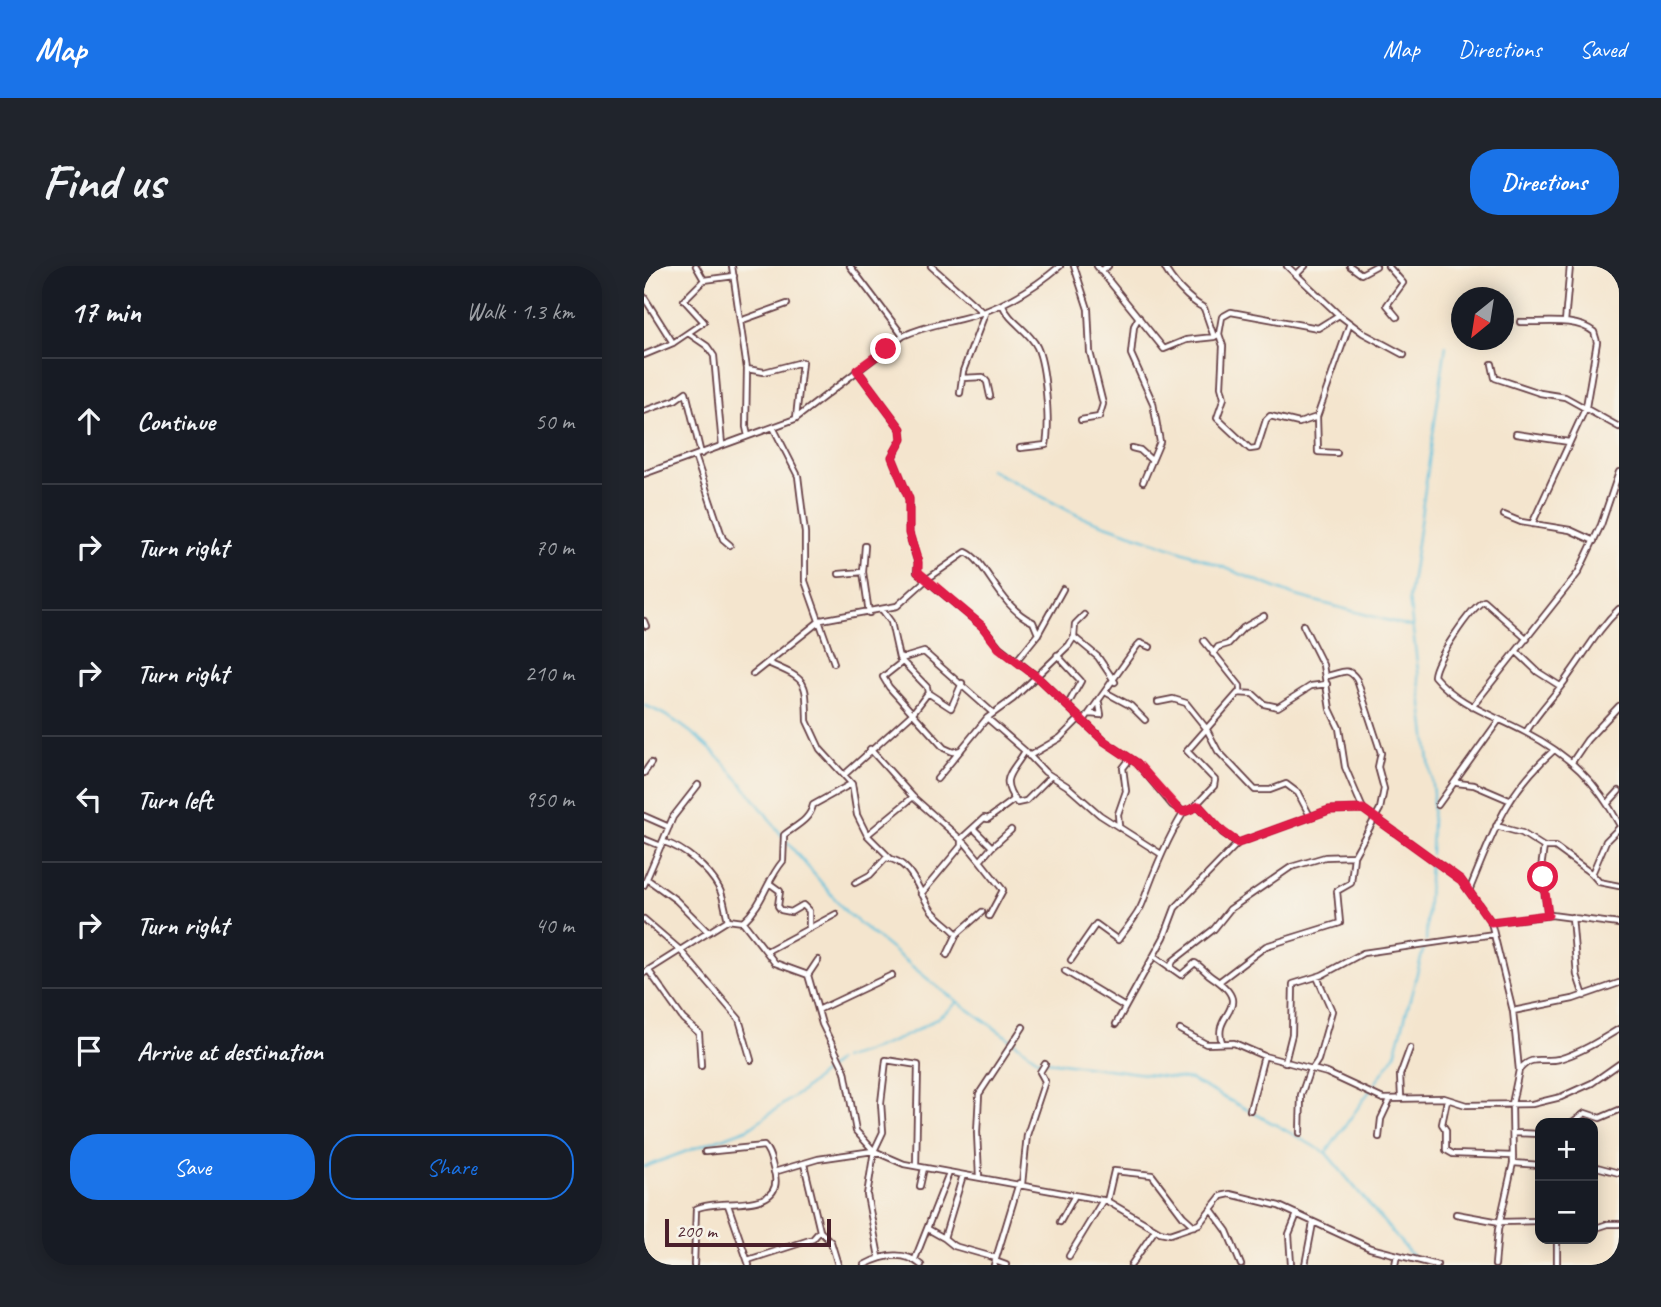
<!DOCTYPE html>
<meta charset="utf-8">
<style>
body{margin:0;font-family:Caveat,sans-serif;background:#20242c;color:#f1f3f6}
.controls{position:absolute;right:21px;bottom:21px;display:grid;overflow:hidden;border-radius:14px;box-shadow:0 4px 18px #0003}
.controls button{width:63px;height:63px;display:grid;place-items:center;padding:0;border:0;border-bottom:2px solid #363941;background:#171b24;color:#f1f3f6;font:35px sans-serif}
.compass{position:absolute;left:807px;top:21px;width:63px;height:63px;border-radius:50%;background:#171b24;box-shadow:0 4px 18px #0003;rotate:210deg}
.scale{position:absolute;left:21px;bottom:18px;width:166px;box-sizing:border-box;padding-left:7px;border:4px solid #4a1f2b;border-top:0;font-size:19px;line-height:24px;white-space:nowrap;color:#4a1f2b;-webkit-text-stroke:5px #f7f3e8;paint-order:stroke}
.stop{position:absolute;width:21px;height:21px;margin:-16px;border:5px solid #e11d48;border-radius:50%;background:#fff}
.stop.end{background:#e11d48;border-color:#fff;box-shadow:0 2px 7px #0008}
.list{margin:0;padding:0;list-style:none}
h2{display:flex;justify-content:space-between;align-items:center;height:91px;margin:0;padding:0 28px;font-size:30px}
h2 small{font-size:23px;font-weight:400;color:#9ea1a6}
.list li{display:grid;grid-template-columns:46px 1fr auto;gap:21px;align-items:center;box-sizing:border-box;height:126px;padding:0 28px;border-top:2px solid #363941}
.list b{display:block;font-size:26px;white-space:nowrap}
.list em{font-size:23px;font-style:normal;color:#9ea1a6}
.actions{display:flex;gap:14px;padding:21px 28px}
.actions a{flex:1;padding:16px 0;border:2px solid #1a73e8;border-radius:28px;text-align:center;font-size:24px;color:#1a73e8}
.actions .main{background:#1a73e8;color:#fff}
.icon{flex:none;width:38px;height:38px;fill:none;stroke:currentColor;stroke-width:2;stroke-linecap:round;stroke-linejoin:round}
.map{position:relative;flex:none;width:975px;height:999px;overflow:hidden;border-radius:28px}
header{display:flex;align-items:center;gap:42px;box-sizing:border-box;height:98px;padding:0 35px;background:#1a73e8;color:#fff}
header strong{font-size:33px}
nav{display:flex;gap:38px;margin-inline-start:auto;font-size:24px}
.intro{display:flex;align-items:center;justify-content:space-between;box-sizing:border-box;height:168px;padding:0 42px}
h1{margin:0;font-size:49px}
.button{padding:18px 32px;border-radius:28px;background:#1a73e8;color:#fff;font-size:24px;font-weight:700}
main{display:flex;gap:42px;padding:0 42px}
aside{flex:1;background:#171b24;border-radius:28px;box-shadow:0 4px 18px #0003}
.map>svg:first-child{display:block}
</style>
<header>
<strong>Map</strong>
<nav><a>Map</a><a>Directions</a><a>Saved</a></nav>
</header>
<div class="intro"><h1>Find us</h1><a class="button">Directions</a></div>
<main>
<aside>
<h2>17 min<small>Walk · 1.3 km</small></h2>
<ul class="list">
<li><svg class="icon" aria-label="ahead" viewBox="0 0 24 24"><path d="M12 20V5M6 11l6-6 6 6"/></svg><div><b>Continue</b></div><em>50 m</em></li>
<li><svg class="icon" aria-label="right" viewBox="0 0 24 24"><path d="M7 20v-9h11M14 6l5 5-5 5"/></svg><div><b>Turn right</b></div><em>70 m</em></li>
<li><svg class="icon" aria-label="right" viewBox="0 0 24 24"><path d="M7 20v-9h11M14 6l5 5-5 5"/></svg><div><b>Turn right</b></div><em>210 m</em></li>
<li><svg class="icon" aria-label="left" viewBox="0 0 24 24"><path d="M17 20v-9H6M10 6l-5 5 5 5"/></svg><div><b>Turn left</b></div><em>950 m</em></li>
<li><svg class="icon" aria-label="right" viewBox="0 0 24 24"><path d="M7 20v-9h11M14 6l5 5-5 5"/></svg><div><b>Turn right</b></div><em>40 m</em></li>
<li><svg class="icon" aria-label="arrive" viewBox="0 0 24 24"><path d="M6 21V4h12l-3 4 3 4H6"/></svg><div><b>Arrive at destination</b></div></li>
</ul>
<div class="actions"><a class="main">Save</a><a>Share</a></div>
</aside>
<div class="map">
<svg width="975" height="999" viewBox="0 0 975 999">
<rect width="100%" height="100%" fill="#f7f3e8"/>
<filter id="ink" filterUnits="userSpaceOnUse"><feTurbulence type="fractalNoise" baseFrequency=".0143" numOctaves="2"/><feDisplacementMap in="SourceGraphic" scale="14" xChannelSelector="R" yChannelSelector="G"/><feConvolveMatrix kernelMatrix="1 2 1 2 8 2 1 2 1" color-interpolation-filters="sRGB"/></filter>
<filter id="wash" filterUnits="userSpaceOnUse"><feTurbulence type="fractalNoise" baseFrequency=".00686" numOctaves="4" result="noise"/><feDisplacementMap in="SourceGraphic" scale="28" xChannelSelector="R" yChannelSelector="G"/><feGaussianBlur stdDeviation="1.57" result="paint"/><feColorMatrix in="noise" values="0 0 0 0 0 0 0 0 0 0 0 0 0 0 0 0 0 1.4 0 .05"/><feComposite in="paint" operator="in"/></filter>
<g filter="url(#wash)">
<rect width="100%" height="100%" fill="#f4e5ce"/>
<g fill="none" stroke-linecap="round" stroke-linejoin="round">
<path stroke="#5dbfdc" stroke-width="2" d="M345,203l90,47 114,39 100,40 119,32
M0,439c62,25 100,80 139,132
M142,575l61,72 93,76 99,71 152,20 87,46 48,27 87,104
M787,588l2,-61 -24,-195 37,-253
M782,675l4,-81
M198,793c43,-13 82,-27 116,-57
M682,887l69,-98 29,-108
M0,901l105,-39 53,-37 35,-30"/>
</g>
</g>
<g filter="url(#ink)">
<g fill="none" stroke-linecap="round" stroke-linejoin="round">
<g stroke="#643d43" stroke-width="8">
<path id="street" d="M88,0l15,103 -1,58 2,9
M206,0l53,70
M287,0l50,45
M430,0l14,43 2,43 13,52 -4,13 -18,3
M453,0l67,83 22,-9 28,-3 5,-3 3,-17 9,-5 87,16 21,-13
M520,0c7,15 25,34 40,42l10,29
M643,0l52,49 24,18 41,22
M706,0l11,8 15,-8
M744,0l15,17 -16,22 10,12
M456,5l8,-5
M653,8l8,-8
M60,14l30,-4
M0,31l29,46
M358,38c7,18 27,26 35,43 9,19 13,77 9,98l-26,3
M495,51l-5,9 -3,28 22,49 7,39 -17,40
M96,55l47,-17
M876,56c23,1 55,-5 74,10l3,10 -11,65 -54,117
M921,56l5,-56
M44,67l19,13 7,10 8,89
M575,68l4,12 -2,41 3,11 -7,20 33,31 7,-1 9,-28 4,-4 29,7 18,-6
M0,89l29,-12 31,-21 -20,-22 20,-20 -8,-14
M848,98l3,14 45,15 25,4 54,30
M103,103l17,3 38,-10 -6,56
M213,104l44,59 1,10 -10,18 17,42v34l9,30 -1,9 65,54 17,21 38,30 67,64 33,22 35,42 12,7 15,-6 24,27 15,10
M318,112l21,-1 4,5 3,14
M316,127l3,-22 23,-60
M0,145l31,-11 11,-8 15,62
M130,163l24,47 7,57v48l29,82
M872,168l53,8
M488,182l8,2 11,10
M693,187l-19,-1 -1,-35 33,-94
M51,190l28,83 7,6
M0,208l151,-55 108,-83c19,-9 37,-12 57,-17 36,-8 72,-29 100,-53
M860,249l17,7 49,8 24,11
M219,306l2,-26
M195,308l24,-2 6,41
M239,345l8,11 8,36 28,29 1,6 23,15 11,-25
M0,355l2,5
M659,359l20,40 7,44 9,19 6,39 18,42
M430,371l24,20 17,25
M883,373l-43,-38c-14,7 -49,60 -50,75 24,29 59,39 91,56 43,22 72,50 94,92
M560,375l36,45v6
M873,386l21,20 22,14
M569,388l5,-7 10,-3 15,-16 21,-12
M413,389l24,26 -14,25
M255,390l5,2 20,-6 69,61
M373,394l21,-26 25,-45
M258,396l-19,15 6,10 55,61 9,4 8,-2
M124,397c40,17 38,17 39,58l13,28 32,35 5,31 10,20 23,23
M109,408l68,-54 76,-14 29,-26 40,-28c20,8 33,55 67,70l5,12
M463,427l24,13 14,14
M514,436l15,-3 13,4 20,25 12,23 37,39h15l16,-6 12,9 12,23
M828,441l106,-134 23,-48 18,-53
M446,448l11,1 -2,-12
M343,452l38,33c-13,23 -27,26 -8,52l9,-2 25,-25
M439,456l54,-76 3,-3 10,4
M882,466c14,-23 29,-36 43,-57 17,-23 29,-46 50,-66
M226,483l43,48 53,47 14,17
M381,485l20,21 22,14 33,29 61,39
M385,490l31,-18 19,-19
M928,496l15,-22 32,-34
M0,507l7,-10
M200,509l68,-61 16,-21
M293,513l50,-61 26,-19 56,-54 5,-8 1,-13 9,-9
M813,517l17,2 35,15
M965,536l10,-11
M794,539l61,-85
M551,540l19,-20 1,-6 -28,-29 51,-58 15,1 11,10 14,3 33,-21 16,-2
M0,550l25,11
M475,560l-1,-12 8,-23 -3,-23 7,-9
M852,560l26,7 22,14h11l37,27
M329,562l19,19 -12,14 23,29 -14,26
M975,562l-13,13 -14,33 7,8 20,4
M223,569l46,-38
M0,573l17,7
M20,576c20,6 45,27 55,46 5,9 6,22 9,32
M348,581l19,-17
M900,581l-3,21 7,47
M3,613l29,21 32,32
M125,617l11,8 -2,15 3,4 10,2 12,-7 6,6v17
M211,617l15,-8 16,-17c27,3 32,34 46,53 8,9 17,14 25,23
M0,619l29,-68 25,-32
M825,625c25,-60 35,-96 85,-141
M277,628l40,-48v-7l23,-21 4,1 27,-20
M928,651l5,58 7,21
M0,653l36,31 59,69 12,41
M99,656c21,-19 23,-41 40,-61l1,-26c11,-9 26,-15 29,-30l38,-21
M848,656l59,-7 68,9
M123,685l69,-37
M303,689l10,-21 25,-22
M510,690l27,19 14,-12c7,4 11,10 17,14 45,30 -1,36 10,65
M427,694l25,-36 22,16c8,-12 20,-24 25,-38 11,-31 23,-61 41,-90
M526,702l3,-7 41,-32 16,-20 61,-42 34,-10 29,-1
M5,705l34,48 16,14 2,33
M421,705l60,36
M0,707l84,-53 15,2 32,41 33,12 14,49 23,47 11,60 18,20 30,13 203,37 53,31 10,2 29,-10 22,-28 9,-2 49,12 91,42 67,17
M164,709l10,-15
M576,715l46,-35 74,-23 -3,-32 14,-8 3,-27 26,-47 4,-20 -6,-22 3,-14 -24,-73c-9,-15 -16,-6 -30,-4
M174,744l74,-35
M869,745l60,-12 46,-16
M472,758l48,-87 11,-29 63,-65 91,-33 34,-1 98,71 30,42 22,89 6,59 -7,34 1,59 -15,67 -3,35
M536,764l26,14 28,-1 30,13 63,17 56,26 61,-1 22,7 66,-1 29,-7 31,-14 27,-19
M641,796l7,-28 1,-50 29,-9 41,-22 131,-19
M668,803l6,-9 14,-49 -15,-34
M876,803c13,-15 23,-6 39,-10 21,-6 42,-19 60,-30
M757,831l-1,-22 10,-27
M803,834l-5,24 4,6v20l7,4 60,2
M606,844l14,-54
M927,857l14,-10 15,5 19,-8
M656,867l1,-38 9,-26
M869,867l27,1
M735,871l2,-18 9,-19
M869,897l27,2
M160,898l16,67 11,11 7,23
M949,900l26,7
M130,906l44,-13 55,-8
M319,909l-19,63 10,8 42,12
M335,911l-2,-45 2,-38 44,-67
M378,918l5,-49 18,-54 -5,-9 5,-8
M276,920l4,-18
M463,935l7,-30 38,4 31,41 11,10
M84,939l21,60
M567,943l16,22 14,34
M812,948l44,8 40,-1
M416,956l14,-25
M284,963l16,9
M949,963l15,-5h11
M913,973v26
M425,990l34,-56
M235,991l-12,-62 7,-44 9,-19 -2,-29 5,-43 32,5 -2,101
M271,993l34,-86
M104,994l65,-21 7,-8
M351,995l11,4
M50,999l2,-56c21,-12 91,7 78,-38 -3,-9 -3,-18 -10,-25l-59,6
M220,999c19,-10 40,-15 57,0
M350,999l25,-82
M487,999l24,-35
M647,999l-2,-31 8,-20
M661,999l8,-42
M751,999l2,-10"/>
</g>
<use href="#street" stroke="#fff" stroke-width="4.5"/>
</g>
</g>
<g fill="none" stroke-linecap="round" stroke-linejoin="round" filter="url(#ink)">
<path stroke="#e11d48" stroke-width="9" d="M242,83l-29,21 44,59 1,10 -10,18 17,42v34l9,29v10l64,54 17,22 38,29 67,64 33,22 42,47 5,2 15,-6 24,26 15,11 91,-33 34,-1 98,71 30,42 57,-7 -5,-38"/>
</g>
</svg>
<div class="controls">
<button>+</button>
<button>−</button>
</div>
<svg class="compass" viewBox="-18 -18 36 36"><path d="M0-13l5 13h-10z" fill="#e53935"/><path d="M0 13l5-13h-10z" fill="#9ea1a6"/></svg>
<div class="scale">200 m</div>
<div class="stop" style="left:899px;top:611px"></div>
<div class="stop end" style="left:242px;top:83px"></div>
</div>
</main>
